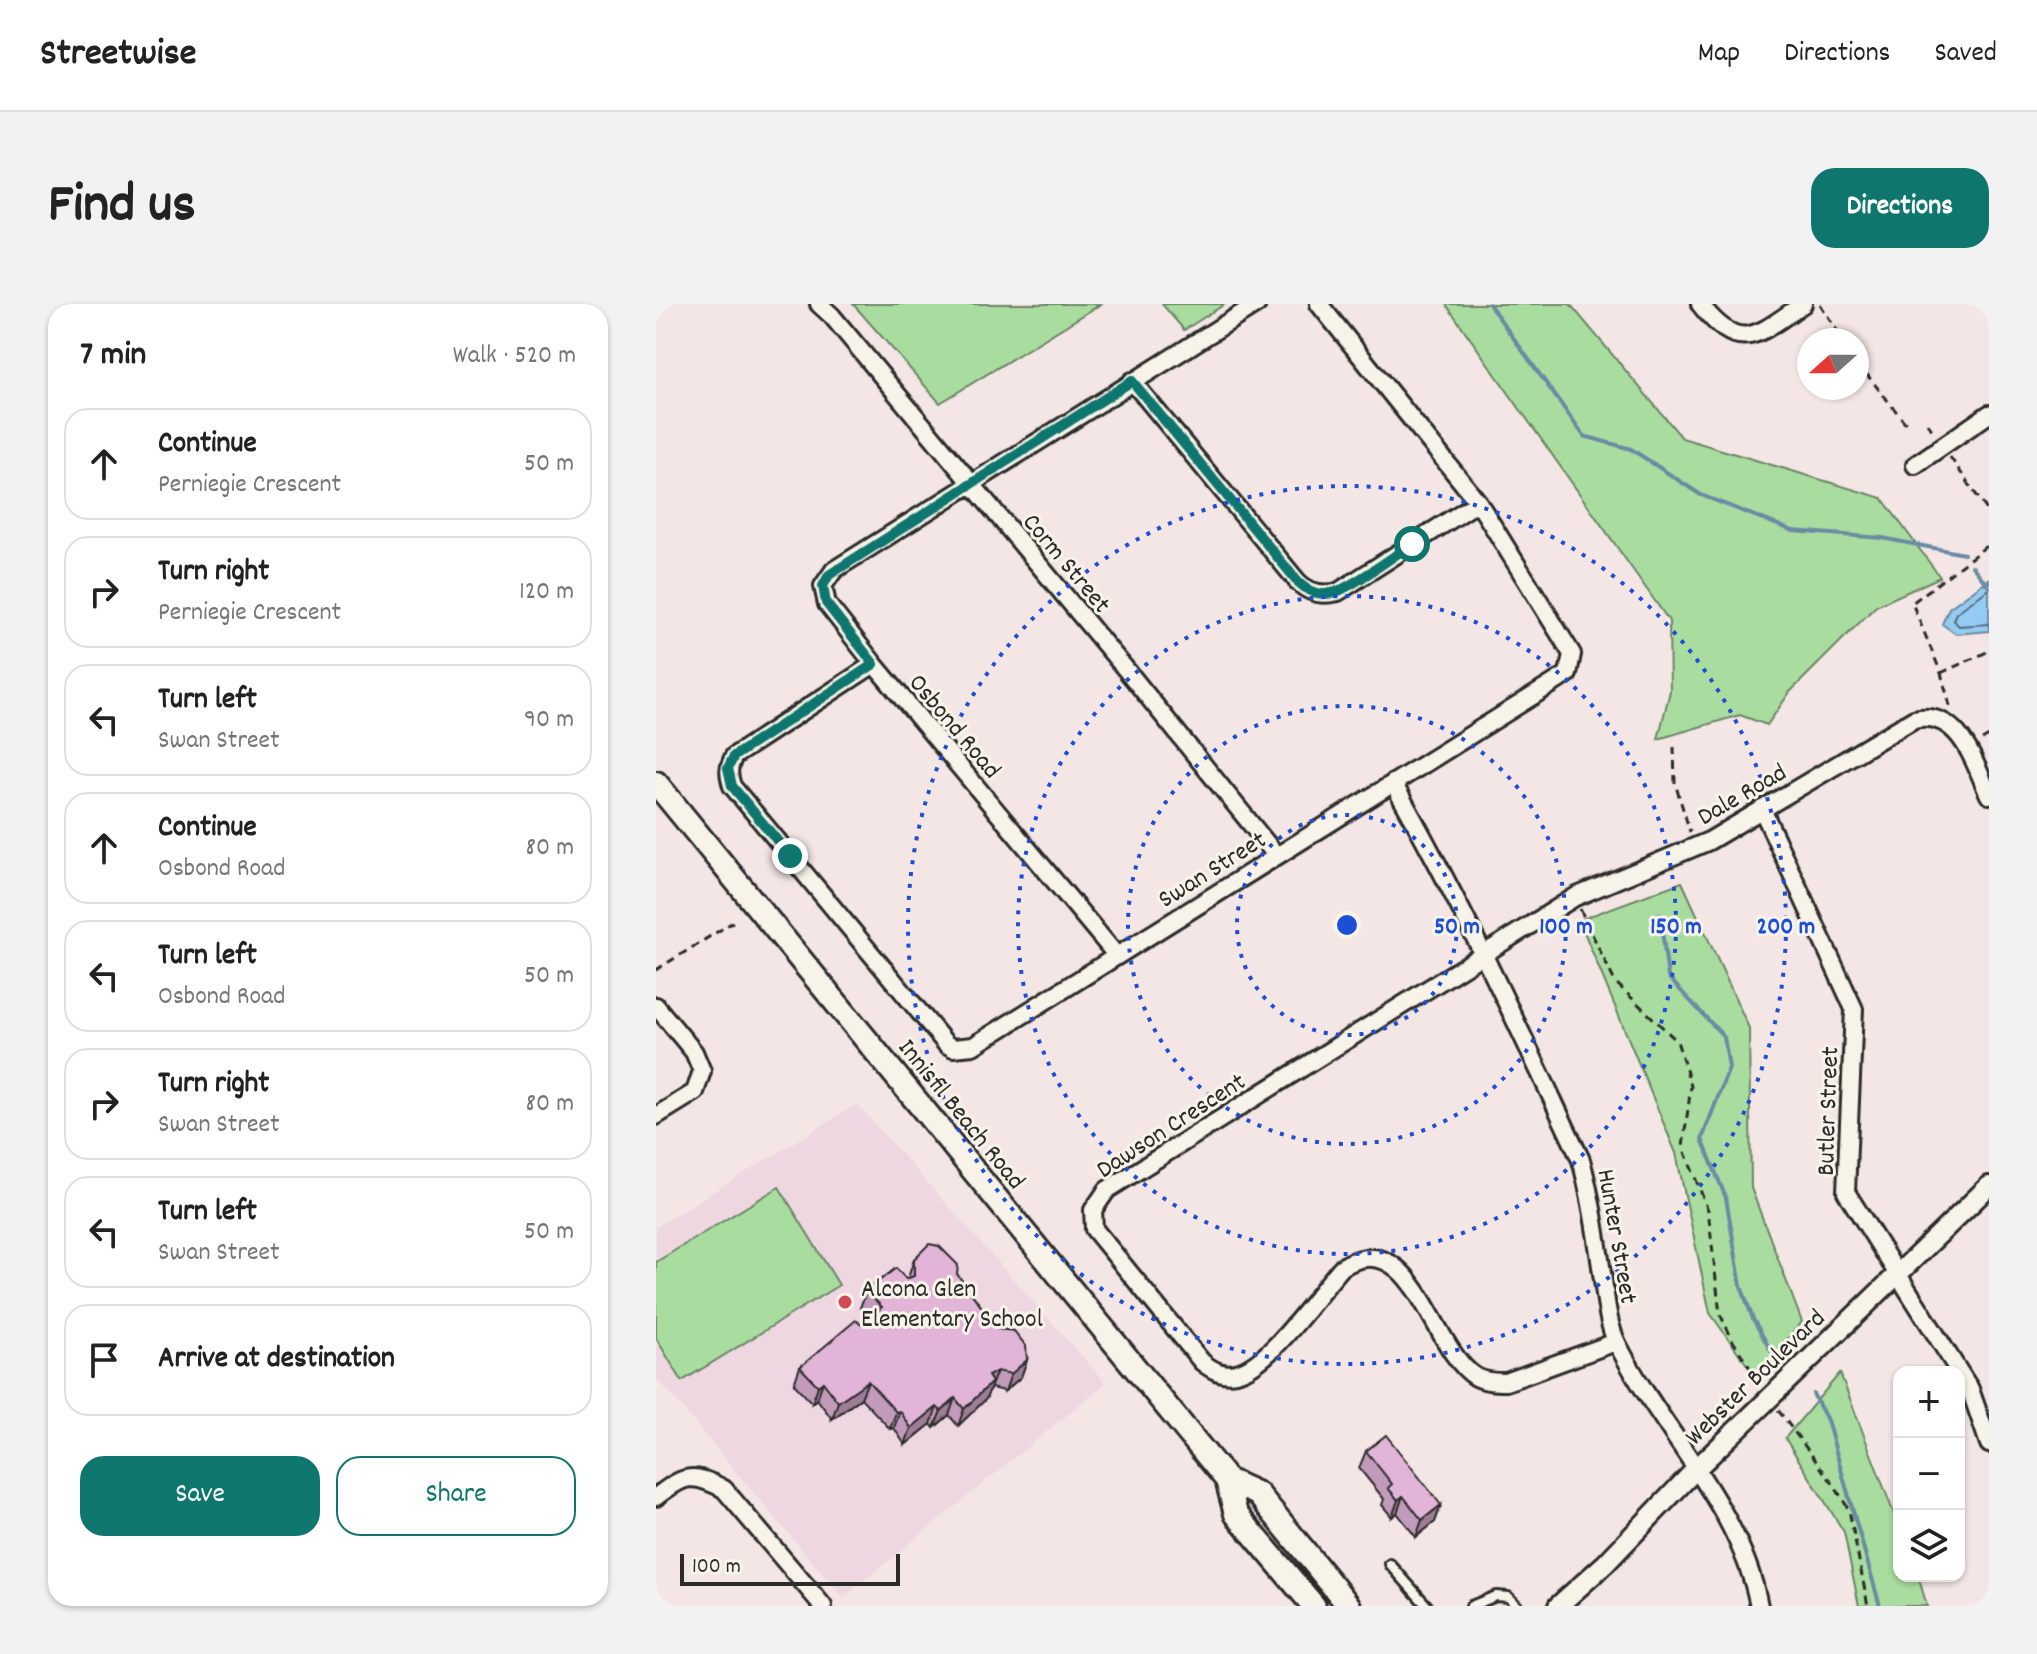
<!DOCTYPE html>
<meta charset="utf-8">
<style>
body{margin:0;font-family:Dekko,sans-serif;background:#f2f2f2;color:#222}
.controls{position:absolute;right:24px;bottom:24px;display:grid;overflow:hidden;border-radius:16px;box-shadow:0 2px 6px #0004}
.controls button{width:72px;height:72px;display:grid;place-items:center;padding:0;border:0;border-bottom:2px solid #e0e0e0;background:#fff;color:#222;font:40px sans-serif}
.compass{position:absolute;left:1141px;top:24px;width:72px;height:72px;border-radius:50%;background:#fff;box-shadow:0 2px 6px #0004;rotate:249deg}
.scale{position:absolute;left:24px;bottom:20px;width:220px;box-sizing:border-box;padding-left:8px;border:4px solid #2b2b2b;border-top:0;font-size:22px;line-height:28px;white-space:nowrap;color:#2b2b2b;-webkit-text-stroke:6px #f7f3e8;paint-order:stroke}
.stop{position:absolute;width:24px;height:24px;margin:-18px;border:6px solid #0f766e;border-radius:50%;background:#fff}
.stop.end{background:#0f766e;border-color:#fff;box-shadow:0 2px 8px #0008}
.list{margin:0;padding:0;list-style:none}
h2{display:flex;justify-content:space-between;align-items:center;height:104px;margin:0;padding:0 32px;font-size:34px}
h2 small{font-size:26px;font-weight:400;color:#767676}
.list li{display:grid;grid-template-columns:52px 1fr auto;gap:24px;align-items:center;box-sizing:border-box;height:112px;margin:0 16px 16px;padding:0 16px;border:2px solid #e0e0e0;border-radius:24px}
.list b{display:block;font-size:30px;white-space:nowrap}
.list p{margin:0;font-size:26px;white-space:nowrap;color:#767676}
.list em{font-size:26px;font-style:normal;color:#767676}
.actions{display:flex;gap:16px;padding:24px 32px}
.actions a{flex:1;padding:18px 0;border:2px solid #0f766e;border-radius:24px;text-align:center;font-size:28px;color:#0f766e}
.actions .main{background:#0f766e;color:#fff}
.icon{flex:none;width:44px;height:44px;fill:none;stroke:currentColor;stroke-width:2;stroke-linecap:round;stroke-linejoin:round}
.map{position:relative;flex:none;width:1333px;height:1302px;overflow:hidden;border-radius:24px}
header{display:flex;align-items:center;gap:48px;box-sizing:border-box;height:112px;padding:0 40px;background:#fff;border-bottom:2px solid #e0e0e0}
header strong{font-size:38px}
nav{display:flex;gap:44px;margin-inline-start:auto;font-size:28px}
.intro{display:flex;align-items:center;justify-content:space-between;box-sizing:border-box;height:192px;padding:0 48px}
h1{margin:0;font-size:56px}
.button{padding:20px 36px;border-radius:24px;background:#0f766e;color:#fff;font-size:28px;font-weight:700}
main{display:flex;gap:48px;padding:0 48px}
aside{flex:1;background:#fff;border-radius:24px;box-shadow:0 2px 6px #0004}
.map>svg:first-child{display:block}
</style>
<header>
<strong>Streetwise</strong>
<nav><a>Map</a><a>Directions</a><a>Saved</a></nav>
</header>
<div class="intro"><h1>Find us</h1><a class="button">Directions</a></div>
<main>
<aside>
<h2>7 min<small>Walk · 520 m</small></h2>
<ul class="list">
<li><svg class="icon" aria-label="ahead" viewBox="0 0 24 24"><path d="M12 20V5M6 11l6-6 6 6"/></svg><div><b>Continue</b><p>Perniegie Crescent</p></div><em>50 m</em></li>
<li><svg class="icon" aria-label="right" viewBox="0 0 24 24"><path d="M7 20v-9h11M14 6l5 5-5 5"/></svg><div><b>Turn right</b><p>Perniegie Crescent</p></div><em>120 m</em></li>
<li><svg class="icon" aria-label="left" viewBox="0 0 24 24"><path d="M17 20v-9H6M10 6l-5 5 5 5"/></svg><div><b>Turn left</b><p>Swan Street</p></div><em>90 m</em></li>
<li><svg class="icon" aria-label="ahead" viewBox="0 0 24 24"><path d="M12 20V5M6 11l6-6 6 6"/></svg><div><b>Continue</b><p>Osbond Road</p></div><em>80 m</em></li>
<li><svg class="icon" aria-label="left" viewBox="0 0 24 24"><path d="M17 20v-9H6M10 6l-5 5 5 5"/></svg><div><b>Turn left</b><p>Osbond Road</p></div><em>50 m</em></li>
<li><svg class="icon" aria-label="right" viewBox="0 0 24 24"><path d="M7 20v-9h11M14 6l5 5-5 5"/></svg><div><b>Turn right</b><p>Swan Street</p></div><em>80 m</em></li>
<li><svg class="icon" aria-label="left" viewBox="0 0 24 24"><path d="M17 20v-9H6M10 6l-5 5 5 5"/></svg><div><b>Turn left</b><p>Swan Street</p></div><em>50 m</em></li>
<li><svg class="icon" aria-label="arrive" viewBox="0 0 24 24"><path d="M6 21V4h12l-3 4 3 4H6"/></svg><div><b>Arrive at destination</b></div></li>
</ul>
<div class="actions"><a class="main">Save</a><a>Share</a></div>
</aside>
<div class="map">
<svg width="1333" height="1302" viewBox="0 0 1333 1302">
<rect width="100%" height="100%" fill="#f3e6e5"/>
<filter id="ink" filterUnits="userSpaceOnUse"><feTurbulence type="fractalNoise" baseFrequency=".0125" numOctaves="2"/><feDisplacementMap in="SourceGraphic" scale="16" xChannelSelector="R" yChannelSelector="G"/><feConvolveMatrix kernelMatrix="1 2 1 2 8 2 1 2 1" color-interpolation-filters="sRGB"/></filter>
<g filter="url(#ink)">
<path fill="#eed7e1" d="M201,800l249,279 -263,215 -187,-221v-150z"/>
<path fill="#a9dd9f" stroke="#6a8465" stroke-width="2" d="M197,0h248l-161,99z
M506,0h63l-41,26z
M790,0h124l112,134 200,60 58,79 -64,29 -86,86 -23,33 -27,-10 -82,24 12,-48 -1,-70z
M1026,578l67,146 2,160 51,134 -47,54 -45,-63 -34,-160 -97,-233z
M123,883l60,98 -157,96 -26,-43v-76z
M1184,1069l59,154v49h19l9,30h-68l-15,-74 -59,-94z"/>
<path fill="#94cbf3" stroke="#6a8ba3" stroke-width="2" d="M1333,275v52l-33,3 -14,-10 7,-16z"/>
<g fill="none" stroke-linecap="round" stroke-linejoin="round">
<path stroke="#556b7b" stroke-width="2" d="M1333,285l-33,24 -3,7 6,6 30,-2"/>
<path stroke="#6a8ba3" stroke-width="4" d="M833,0l95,132 47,13 70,46 92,36 89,7 82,16
M1316,262l17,21
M1004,610l8,63 56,60 5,31 -27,71 24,59 15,88 12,33 18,32
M1157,1090l14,26 53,186"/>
<g stroke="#2b2b2b" stroke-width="14">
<path id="service" d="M734,1260l37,42
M815,1302l25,-10 12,1 9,9"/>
</g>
<g stroke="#2b2b2b" stroke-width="22">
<path id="minor" d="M163,0l13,12 301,362 143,177
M1044,0c40,52 57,31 103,0
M476,77l166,201c11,11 24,14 40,10l140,-90
M1259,161l74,-51
M218,360l-140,92c-6,12 -6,17 -2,30l214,258 7,4 20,-2 595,-372 4,-20 -94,-152 -159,-198
M737,479c70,122 128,250 188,377 11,40 16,80 22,120 3,21 5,46 15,65 45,88 122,162 141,261
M1106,505l92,200 -8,183 124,197 19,55
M461,652l-243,-292 -47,-60 -4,-18 11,-16 423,-266
M0,702l38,46 8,19 -7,21 -39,24
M960,1038l-110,40c-10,0 -21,0 -30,-5 -45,-27 -62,-154 -134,-110 -25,27 -71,98 -106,106 -14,3 -24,-3 -34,-11l-108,-133 -1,-19 14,-20 468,-293 134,-56 205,-122c46,-10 60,44 75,76
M0,1193c28,-22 36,-25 68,-8l99,117"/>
</g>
<g stroke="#2b2b2b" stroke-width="24">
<path id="tertiary" d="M902,1302l47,-42 91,-95 293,-283"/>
</g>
<g stroke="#2b2b2b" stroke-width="28">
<path id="secondary" d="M0,479l571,697 9,34 78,92
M571,1176l31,14 91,112"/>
</g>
<path stroke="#2b2b2b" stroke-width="3" stroke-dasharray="8 6" stroke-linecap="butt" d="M1164,0l23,36
M1201,58l50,63
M1271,119l8,11
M1294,153l39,56
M1285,369l46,-21
M1294,402l-9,-33 -29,-70 77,-59
M1326,436l7,-4
M1018,443l1,36 15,49
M924,605l35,73 62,59 14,45 -8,61 25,63 12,104 13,27 27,43
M0,666l77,-48
M1122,1106l56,75 15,25 19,96"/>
<use href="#service" stroke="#f7f3e8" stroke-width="8"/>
<use href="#minor" stroke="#f7f3e8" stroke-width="16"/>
<use href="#tertiary" stroke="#f7f3e8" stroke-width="18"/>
<use href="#secondary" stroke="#f7f3e8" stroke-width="22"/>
</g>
<path fill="#c29bba" stroke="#2b2b2b" stroke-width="2" d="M258,955l43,15 41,55 29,31 -6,17 -16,14 -15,-3 -4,11 -28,27 -9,-11 -15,13 -3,-4 -26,21 -11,-17 -4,1 -29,-31 -29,21 -15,-20 -5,4 -18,-19 6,-17 69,-49 -9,-10 6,-17 42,-13z
M710,1147l75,54 -6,17 -19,15 -19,-24 -5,4 -10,-12 2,-6 -25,-31z"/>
<path fill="#9e7e97" stroke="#2b2b2b" stroke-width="2" d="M371,1056l-6,17 -16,14 6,-17z
M341,1067l-11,28 -28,27 6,-17 24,-33z
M212,1077l-7,17 -29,21 6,-17z
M167,1078l-6,17 -5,4 6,-17z
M299,1094l-6,17 -15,13 7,-17z
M281,1103l-6,17 -26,21 6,-17z
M244,1107l-6,17 -4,1 6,-17z
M747,1192l-6,17 -5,4 6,-17z
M785,1201l-6,17 -19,15 6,-17z"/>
<path fill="#e1b4d8" stroke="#2b2b2b" stroke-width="2" d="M273,940l10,2 19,19 -1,9 41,55 16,2 12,15 1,14 -16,14 -14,-3 -9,5 4,6 -28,27 -9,-11 -14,13 -4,-4 -26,21 -11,-17 -4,1 -28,-31 -30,21 -15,-20 -5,4 -18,-19 56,-47 6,4 20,-17 -16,-16 30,-23 10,11 8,-3v-17z
M730,1131l55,70 -19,15 -19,-24 -5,4 -10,-12 4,-4 -26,-33z"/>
</g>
<g fill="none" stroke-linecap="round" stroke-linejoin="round" filter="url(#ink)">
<path stroke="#0f766e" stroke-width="10" d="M134,552l-58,-70 -4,-18 6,-12 140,-92 -48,-61 -3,-17 6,-11 303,-194 166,201c9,9 20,14 34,11 16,-3 63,-38 80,-49"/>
</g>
<g fill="none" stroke="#1d4ed8" stroke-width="4" stroke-dasharray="4 8">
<circle cx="691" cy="621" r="110"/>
<circle cx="691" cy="621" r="219"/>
<circle cx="691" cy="621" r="329"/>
<circle cx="691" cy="621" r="439"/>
</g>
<circle fill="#d1495b" stroke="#f7f3e8" stroke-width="3" cx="189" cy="998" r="8"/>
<g text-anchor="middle" stroke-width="6" stroke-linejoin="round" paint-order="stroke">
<g font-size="26" fill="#2b2b2b" stroke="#f7f3e8">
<text transform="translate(412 258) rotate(50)" y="9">Corm Street</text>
<text transform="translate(300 421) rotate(50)" y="9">Osbond Road</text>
<text transform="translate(1085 489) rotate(-30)" y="9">Dale Road</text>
<text transform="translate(555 564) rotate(-32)" y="9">Swan Street</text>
<text transform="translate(1170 807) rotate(-88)" y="9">Butler Street</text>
<text transform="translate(307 809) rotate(51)" y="9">Innisfil Beach Road</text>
<text transform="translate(514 820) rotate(-33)" y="9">Dawson Crescent</text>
<text transform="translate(963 932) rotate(80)" y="9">Hunter Street</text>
<text transform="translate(1098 1072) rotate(-44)" y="9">Webster Boulevard</text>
</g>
<g font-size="26" fill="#2b2b2b" stroke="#f7f3e8" text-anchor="start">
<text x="205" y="992">Alcona Glen<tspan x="205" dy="30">Elementary School</tspan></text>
</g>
</g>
<circle cx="691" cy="621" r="12" fill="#1d4ed8" stroke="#f7f3e8" stroke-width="4"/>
<g font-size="24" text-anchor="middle" font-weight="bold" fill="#1d4ed8" stroke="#f7f3e8" stroke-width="6" stroke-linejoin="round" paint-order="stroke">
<text x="801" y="629">50 m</text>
<text x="910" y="629">100 m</text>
<text x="1020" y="629">150 m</text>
<text x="1130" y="629">200 m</text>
</g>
</svg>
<div class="controls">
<button>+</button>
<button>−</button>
<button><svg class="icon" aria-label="layers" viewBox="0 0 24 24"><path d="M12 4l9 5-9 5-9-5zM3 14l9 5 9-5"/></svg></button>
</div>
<svg class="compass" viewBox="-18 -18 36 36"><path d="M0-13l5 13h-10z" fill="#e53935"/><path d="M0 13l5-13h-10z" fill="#767676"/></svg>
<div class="scale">100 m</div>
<div class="stop" style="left:756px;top:240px"></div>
<div class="stop end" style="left:134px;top:552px"></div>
</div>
</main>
